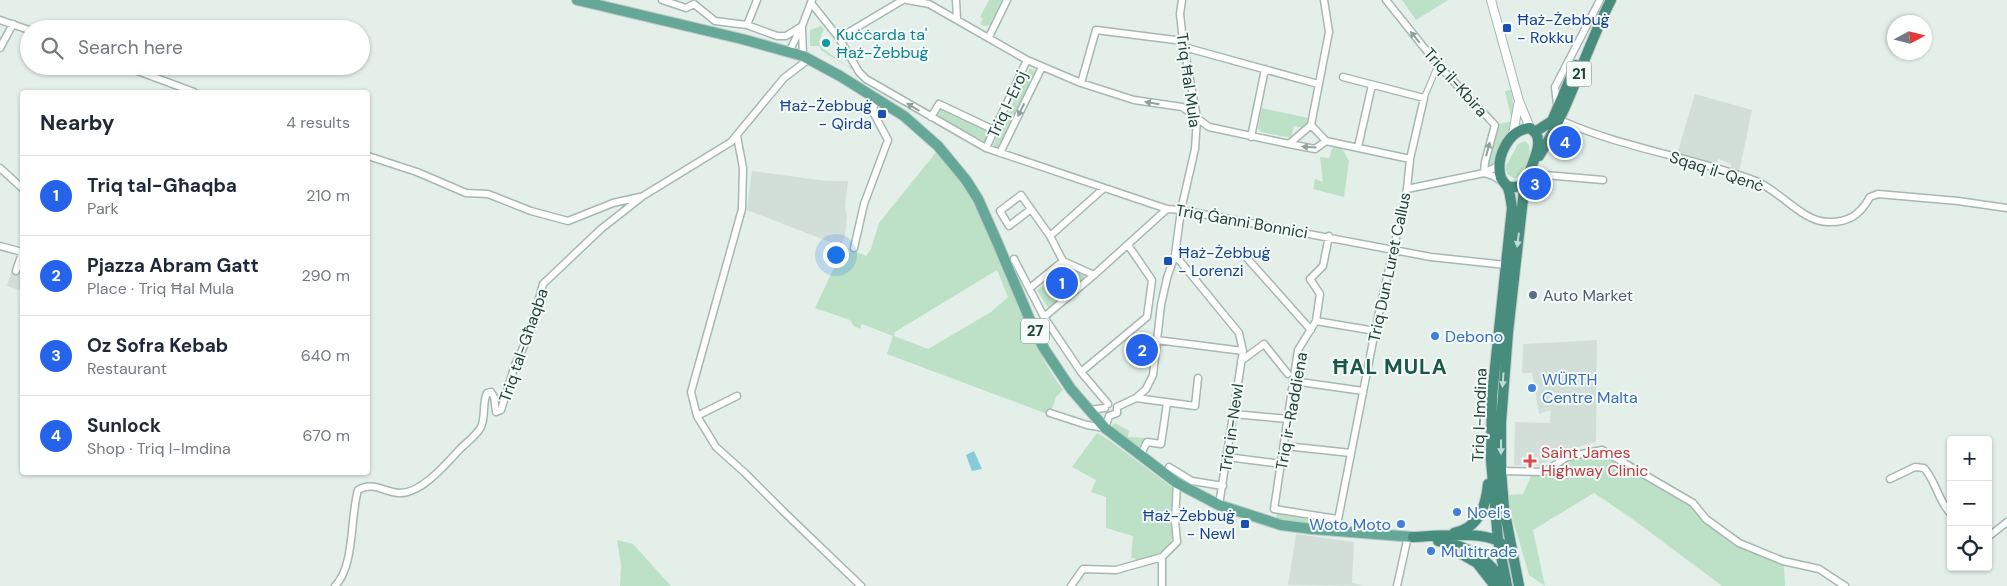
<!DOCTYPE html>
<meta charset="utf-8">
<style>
body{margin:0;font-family:"DM Sans",sans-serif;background:#f2f2f3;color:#1f2937}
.controls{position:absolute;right:15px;bottom:15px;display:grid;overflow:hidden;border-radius:5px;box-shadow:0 1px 4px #0004}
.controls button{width:45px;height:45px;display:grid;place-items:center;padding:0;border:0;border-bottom:1px solid #e0e1e3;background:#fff;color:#1f2937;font:25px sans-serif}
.compass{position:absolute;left:1887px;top:15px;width:45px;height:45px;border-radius:50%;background:#fff;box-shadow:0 1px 4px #0004;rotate:83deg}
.you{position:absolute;left:835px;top:254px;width:18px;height:18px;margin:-12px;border:4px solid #fff;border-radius:50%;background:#1a73e8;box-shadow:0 0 0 8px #1a73e833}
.badge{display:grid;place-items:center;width:32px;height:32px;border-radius:50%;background:#2563eb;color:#fff;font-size:16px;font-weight:700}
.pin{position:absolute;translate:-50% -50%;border:2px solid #fff;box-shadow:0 1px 5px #0006}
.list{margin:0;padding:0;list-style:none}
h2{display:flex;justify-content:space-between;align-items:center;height:65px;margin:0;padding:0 20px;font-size:21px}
h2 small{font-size:16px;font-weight:400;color:#747a83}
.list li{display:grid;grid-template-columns:32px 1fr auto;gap:15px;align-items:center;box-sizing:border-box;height:80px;padding:0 20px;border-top:1px solid #e0e1e3}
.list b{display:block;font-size:19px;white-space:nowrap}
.list p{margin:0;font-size:16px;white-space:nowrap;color:#747a83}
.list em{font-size:16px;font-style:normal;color:#747a83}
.icon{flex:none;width:28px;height:28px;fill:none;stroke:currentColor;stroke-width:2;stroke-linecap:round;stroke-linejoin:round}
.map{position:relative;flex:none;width:2007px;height:586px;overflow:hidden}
.search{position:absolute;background:#fff;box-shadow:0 1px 4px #0004;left:20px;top:20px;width:350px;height:55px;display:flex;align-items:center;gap:12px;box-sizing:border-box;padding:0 18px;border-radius:28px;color:#747a83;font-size:19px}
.panel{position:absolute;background:#fff;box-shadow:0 1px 4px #0004;left:20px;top:90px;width:350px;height:385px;border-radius:5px}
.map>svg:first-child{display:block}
</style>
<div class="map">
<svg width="2007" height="586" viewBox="0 0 2007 586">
<rect width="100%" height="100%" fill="#e4efea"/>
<path fill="#d2dfd9" d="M1695,94l57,16 -13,63 -8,-3v-6l-12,-5 -4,6 -38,-11z
M752,171l75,10h21l-3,25 2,11 -2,19 -5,10 -93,-36z
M11,272l4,1 3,-1 4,2v17l-15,-5z
M1597,340l-1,102 -32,9 -24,15 -26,-1 1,-43 35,1 1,-13 -12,4 -7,-41h-10l1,-29z
M1296,534l58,8 -2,41 13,3 -77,-1z"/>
<path fill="#bce1c6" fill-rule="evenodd" d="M989,0h14l-13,25 -6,1 -4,-2 3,-5 -3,-2z
M1402,0h46l-32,20z
M821,26l3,3 -5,13 3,6 25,18 5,1v2l-30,-18 -3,-5h-9v-16z
M1030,68l5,3 -36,77 -6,-3z
M1511,90l5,30 -16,28 -6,17 -3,2 -2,-1 -1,-4 11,-38 13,-3 -7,-30z
M942,107l48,25 -4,10 -49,-26z
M1262,108l46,10 -1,7 -4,3 -9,-2 -3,12 -30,-6 -3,-4z
M1525,141l4,4c2,11 -3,28 -14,34l-8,-5 -1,-8 12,-22z
M1333,146l8,1 8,14 -5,36 -31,-8 2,-10 8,3 -3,-25 9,1z
M937,151c20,24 36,49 49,77 26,55 41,113 77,162l-7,7 -6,18 -163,-61 6,-18 -31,-12 -2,5 -6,-3 -4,-6 -35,-12 29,-61 22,9 5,-7 8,-26zM997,270l11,27 -17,15 -63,37 -34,-13 1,-4z
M1067,267l19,9 -38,32 -11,-18z
M1115,423l14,8 -1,6 17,1 -7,10 -3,-1 -23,-21z
M1097,433l12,7 64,48c3,22 8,53 -14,66 -7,4 -16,6 -23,9l-1,-5h-4l2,-22 -27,-8v-31l-15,-5 5,-12 -24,-13z
M1607,455l177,110 1,21h-63l-91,-68 -37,-25 -61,37 12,56 -16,-11 -19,-65 -2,-15 15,-1 8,-18h14l13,-9 17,-8z
M1277,513l51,10 2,-1 2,3 -3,2 -53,-8z
M617,540l16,4 38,42h-51l1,-21z"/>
<path fill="#88cbd8" d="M974,451l8,18 -10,2 -6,-16z"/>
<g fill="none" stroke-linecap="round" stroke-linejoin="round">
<g stroke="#a6b8b2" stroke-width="7">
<path id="pedestrian" d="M1424,98l14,-33"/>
</g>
<g stroke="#a6b8b2" stroke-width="9">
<path id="minor" d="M662,0l24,8 8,-4
M907,0l22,4 98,56 54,23 53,17 48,7 27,20 80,17 22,-19 15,16 84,18
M956,0l1,19
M1386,0l52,65 57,60 -10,37 -1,11
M811,3l28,35 20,34 7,7 120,69 181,61 14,1 250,47 75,8
M694,4l21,17 32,4 30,11h9l16,-10
M0,20l29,10
M747,25l10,-25
M802,28l1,28
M989,37l18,-37
M839,38l64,-38
M1184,47l134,37
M0,48l13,-24
M789,52l13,-26 10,-26
M124,66l70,26
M1081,83l15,-53 87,11
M1557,104l-2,-17 45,-87
M931,117l8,-13 55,26
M1560,120c62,28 132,37 196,61 24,10 46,40 71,41 21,1 33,-7 43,-25l8,-3 80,7 49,7
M1311,125l18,-93 -5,-32
M737,136l6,32 -1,41 -51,183 6,24 19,31 29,26 40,40 76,73
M1251,137l14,-68
M1289,144l26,5 11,-8
M1358,147l14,-62
M986,148l41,-88
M1000,153l42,-86
M368,156l49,16 49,21 22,1 43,17 37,10 45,-18 27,-6
M0,168l22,20
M1484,173l9,3 10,6
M1533,174l70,6
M1407,189l77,-16 16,-8
M1031,209l-22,17 -9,-15 21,-16 29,41 13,25 31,14
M1050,236l53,-47
M1329,236l-6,30 -13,13 10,15 -4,27 -18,29 -24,159 63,10
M0,246l22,6
M854,248l10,-44 24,-64 -15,-28 2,-14
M1175,255l64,78 4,18 -24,154
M1246,257l65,73
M1014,259l30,58 37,55 27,32
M16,271l6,-18
M1030,288l33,-27
M1044,317l50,-42 73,-66
M1316,321l59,10
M1157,340l86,11
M1241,361l23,-17 24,30
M1081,372l66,-55 5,-37 -24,-35
M1293,381l70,10
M1136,398l59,8 3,-28
M1117,407l19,-9 10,-9 7,-14 8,-70 6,-27 8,-23 6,-45 14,-61 2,-31 -14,-77 -3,-27 2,-14
M1088,410l17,-2
M1050,413l37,12 18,3 4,-12
M1233,414l55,5
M697,416l40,-20
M1109,416l8,-3v-6
M1285,446l66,7
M1140,456l7,-14 14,2 6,-41
M1227,457l54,7
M1169,467l23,14 31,5
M1501,471l43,1 23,-15 35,-7 91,53 13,16 33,24 44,18 36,8 26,17
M1890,479l25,-12 9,1c12,13 14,33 27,46
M1336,530l39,-199 32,-142 3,-30 14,-61 -81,-21
M1988,537l19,-15
M1162,557v29
M335,586c20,-20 15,-69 23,-96 15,-9 26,2 41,3 22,1 47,-29 61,-44 8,-8 16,-13 21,-22 5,-11 1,-24 6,-34l4,-1 3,5 2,15 5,-2 14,-45 14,-30 14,-51 58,-55 42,-33 88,-54 53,-64 25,-19
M1071,586l12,-17 33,1 46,-13 15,-15 -2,-21 2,-38
M1397,586l11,-50"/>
</g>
<g stroke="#a6b8b2" stroke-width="10">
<path id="tertiary" d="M1491,0l28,101 11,27
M1513,135l5,-30"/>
</g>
<g stroke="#c1cac8" stroke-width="12">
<path id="primary" d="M577,0l165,39 61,17 37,20 64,40 34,30 28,34 12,19 20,45 37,88 10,18 26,39 34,39 72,55 42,22 62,20 31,4 101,8"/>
</g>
<g stroke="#c1cac8" stroke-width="12">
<path id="trunk" d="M1535,132l17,-11 24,-56
M1539,156c32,-50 45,-104 72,-156
M1454,533c25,-5 32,-27 34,-49
M1413,537c20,-1 75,-7 89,7
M1438,541c28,4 51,17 65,42
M1456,551l21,12 18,23
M1507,586l-9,-46 -7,-80 1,-64 20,-188c-1,-7 -2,-15 -4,-20 -2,-4 -5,-6 -7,-10 -6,-20 7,-48 29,-50 5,4 8,7 8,13 1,6 -2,13 -4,19 -5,13 -9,32 -27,26
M1519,586l-15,-78 -3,-37v-49l7,-90 17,-151"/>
</g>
<use href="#pedestrian" stroke="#fff" stroke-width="4.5"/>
<use href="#minor" stroke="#fff" stroke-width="6"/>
<use href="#tertiary" stroke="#fff" stroke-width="8"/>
<use href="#primary" stroke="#65a897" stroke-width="10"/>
<use href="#trunk" stroke="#488c7d" stroke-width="10"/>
</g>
<defs><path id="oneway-solid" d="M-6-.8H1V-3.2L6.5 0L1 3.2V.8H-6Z" transform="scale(1.25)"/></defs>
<g fill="#90a19c">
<use href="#oneway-solid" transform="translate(1415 37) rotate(-129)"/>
<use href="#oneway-solid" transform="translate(1152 103) rotate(-171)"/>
<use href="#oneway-solid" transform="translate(913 107) rotate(-149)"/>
<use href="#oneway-solid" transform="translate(1021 110) rotate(116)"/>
<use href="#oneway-solid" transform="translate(1309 147) rotate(-177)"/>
<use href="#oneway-solid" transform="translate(1488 149) rotate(-75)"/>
</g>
<g fill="#c1dad3">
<use href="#oneway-solid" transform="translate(1518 240) rotate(97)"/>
<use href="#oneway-solid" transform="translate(1503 380) rotate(94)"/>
<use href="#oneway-solid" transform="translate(1501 447) rotate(90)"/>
</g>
<g fill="#1a4fb4" stroke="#f5fbf8" stroke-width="2">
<rect x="1502" y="23" width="10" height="10" rx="2.5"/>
<rect x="877" y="109" width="10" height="10" rx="2.5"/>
<rect x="1163" y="256" width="10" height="10" rx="2.5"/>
<rect x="1240" y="519" width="10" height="10" rx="2.5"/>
</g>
<circle fill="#0f9aa8" stroke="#f5fbf8" stroke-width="2" cx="826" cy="43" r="5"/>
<circle fill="#5c6f8a" stroke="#f5fbf8" stroke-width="2" cx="1533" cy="295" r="5"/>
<g fill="#3f7fe0" stroke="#f5fbf8" stroke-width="2">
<circle cx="1435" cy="336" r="5"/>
<circle cx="1532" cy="388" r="5"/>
<circle cx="1457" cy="512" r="5"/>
<circle cx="1401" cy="524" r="5"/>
<circle cx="1431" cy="551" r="5"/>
</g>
<path fill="#e0444e" stroke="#f5fbf8" stroke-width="2" d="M1527.5 453.5h5v5h5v5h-5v5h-5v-5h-5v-5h5z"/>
<g text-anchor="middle" stroke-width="4" stroke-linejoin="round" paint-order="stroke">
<g fill="#f5fbf8" stroke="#617a73" stroke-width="1">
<rect x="1566.5" y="61.5" width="25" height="25" rx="4"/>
<rect x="1021" y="318.5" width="28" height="25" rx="4"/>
</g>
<g font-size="15" font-weight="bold" fill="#22433a">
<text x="1579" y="79">21</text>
<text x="1035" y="336">27</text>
</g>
<g font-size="16" fill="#164399" stroke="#f5fbf8" text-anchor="start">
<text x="1517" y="25">Ħaż-Żebbuġ<tspan x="1517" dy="18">- Rokku</tspan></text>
<text x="872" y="111" text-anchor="end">Ħaż-Żebbuġ<tspan x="872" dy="18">- Qirda</tspan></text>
<text x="1178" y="258">Ħaż-Żebbuġ<tspan x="1178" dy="18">- Lorenzi</tspan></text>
<text x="1235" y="521" text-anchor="end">Ħaż-Żebbuġ<tspan x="1235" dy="18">- Newl</tspan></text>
</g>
<g font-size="16" fill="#0d838f" stroke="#f5fbf8" text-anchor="start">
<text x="836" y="40">Kuċċarda ta'<tspan x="836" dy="18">Ħaż-Żebbuġ</tspan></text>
</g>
<g font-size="16" fill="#22433a" stroke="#f5fbf8">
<text transform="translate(1189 80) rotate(82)" y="6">Triq Ħal Mula</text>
<text transform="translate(1456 82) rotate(48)" y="6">Triq il-Kbira</text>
<text transform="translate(1007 104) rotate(-65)" y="6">Triq l-Eroj</text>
<text transform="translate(1717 171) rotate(18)" y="6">Sqaq il-Qenċ</text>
<text transform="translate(1242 221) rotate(10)" y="6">Triq Ġanni Bonnici</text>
<text transform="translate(1389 267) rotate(-78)" y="6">Triq Dun Luret Callus</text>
<text transform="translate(523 345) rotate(-71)" y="6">Triq tal-Għaqba</text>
<text transform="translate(1291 411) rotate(-80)" y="6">Triq ir-Raddiena</text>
<text transform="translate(1479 415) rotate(-88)" y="6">Triq l-Imdina</text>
<text transform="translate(1231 428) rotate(-82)" y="6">Triq in-Newl</text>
</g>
<g font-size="16" fill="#4e5e75" stroke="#f5fbf8" text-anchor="start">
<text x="1543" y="301">Auto Market</text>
</g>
<g font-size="16" fill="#366cbe" stroke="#f5fbf8" text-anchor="start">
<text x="1445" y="342">Debono</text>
<text x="1542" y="385">WÜRTH<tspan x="1542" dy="18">Centre Malta</tspan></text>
<text x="1467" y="518">Noel's</text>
<text x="1391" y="530" text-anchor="end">Woto Moto</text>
<text x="1441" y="557">Multitrade</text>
</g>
<g font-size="16" fill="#be3a42" stroke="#f5fbf8" text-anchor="start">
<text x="1541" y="458">Saint James<tspan x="1541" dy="18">Highway Clinic</tspan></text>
</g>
<g font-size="21" font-weight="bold" letter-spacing="1" fill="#1b5748" stroke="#f5fbf8">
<text x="1390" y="374">ĦAL MULA</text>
</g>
</g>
</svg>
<div class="controls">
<button>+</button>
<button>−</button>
<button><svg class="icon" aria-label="locate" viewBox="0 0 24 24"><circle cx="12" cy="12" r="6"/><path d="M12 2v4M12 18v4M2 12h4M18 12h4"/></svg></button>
</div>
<svg class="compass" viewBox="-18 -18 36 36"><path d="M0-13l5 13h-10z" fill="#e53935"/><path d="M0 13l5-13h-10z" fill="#747a83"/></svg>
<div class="you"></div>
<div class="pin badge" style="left:1062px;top:283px">1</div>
<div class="pin badge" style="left:1142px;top:350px">2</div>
<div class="pin badge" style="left:1535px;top:184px">3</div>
<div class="pin badge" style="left:1565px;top:142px">4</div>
<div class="search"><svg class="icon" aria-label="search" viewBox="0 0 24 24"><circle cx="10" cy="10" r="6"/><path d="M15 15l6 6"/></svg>Search here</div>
<section class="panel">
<h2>Nearby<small>4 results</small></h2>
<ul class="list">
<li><span class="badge">1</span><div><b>Triq tal-Għaqba</b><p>Park</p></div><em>210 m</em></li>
<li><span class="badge">2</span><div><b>Pjazza Abram Gatt</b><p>Place · Triq Ħal Mula</p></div><em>290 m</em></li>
<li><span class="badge">3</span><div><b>Oz Sofra Kebab</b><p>Restaurant</p></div><em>640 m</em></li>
<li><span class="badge">4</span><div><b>Sunlock</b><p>Shop · Triq l-Imdina</p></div><em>670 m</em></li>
</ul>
</section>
</div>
